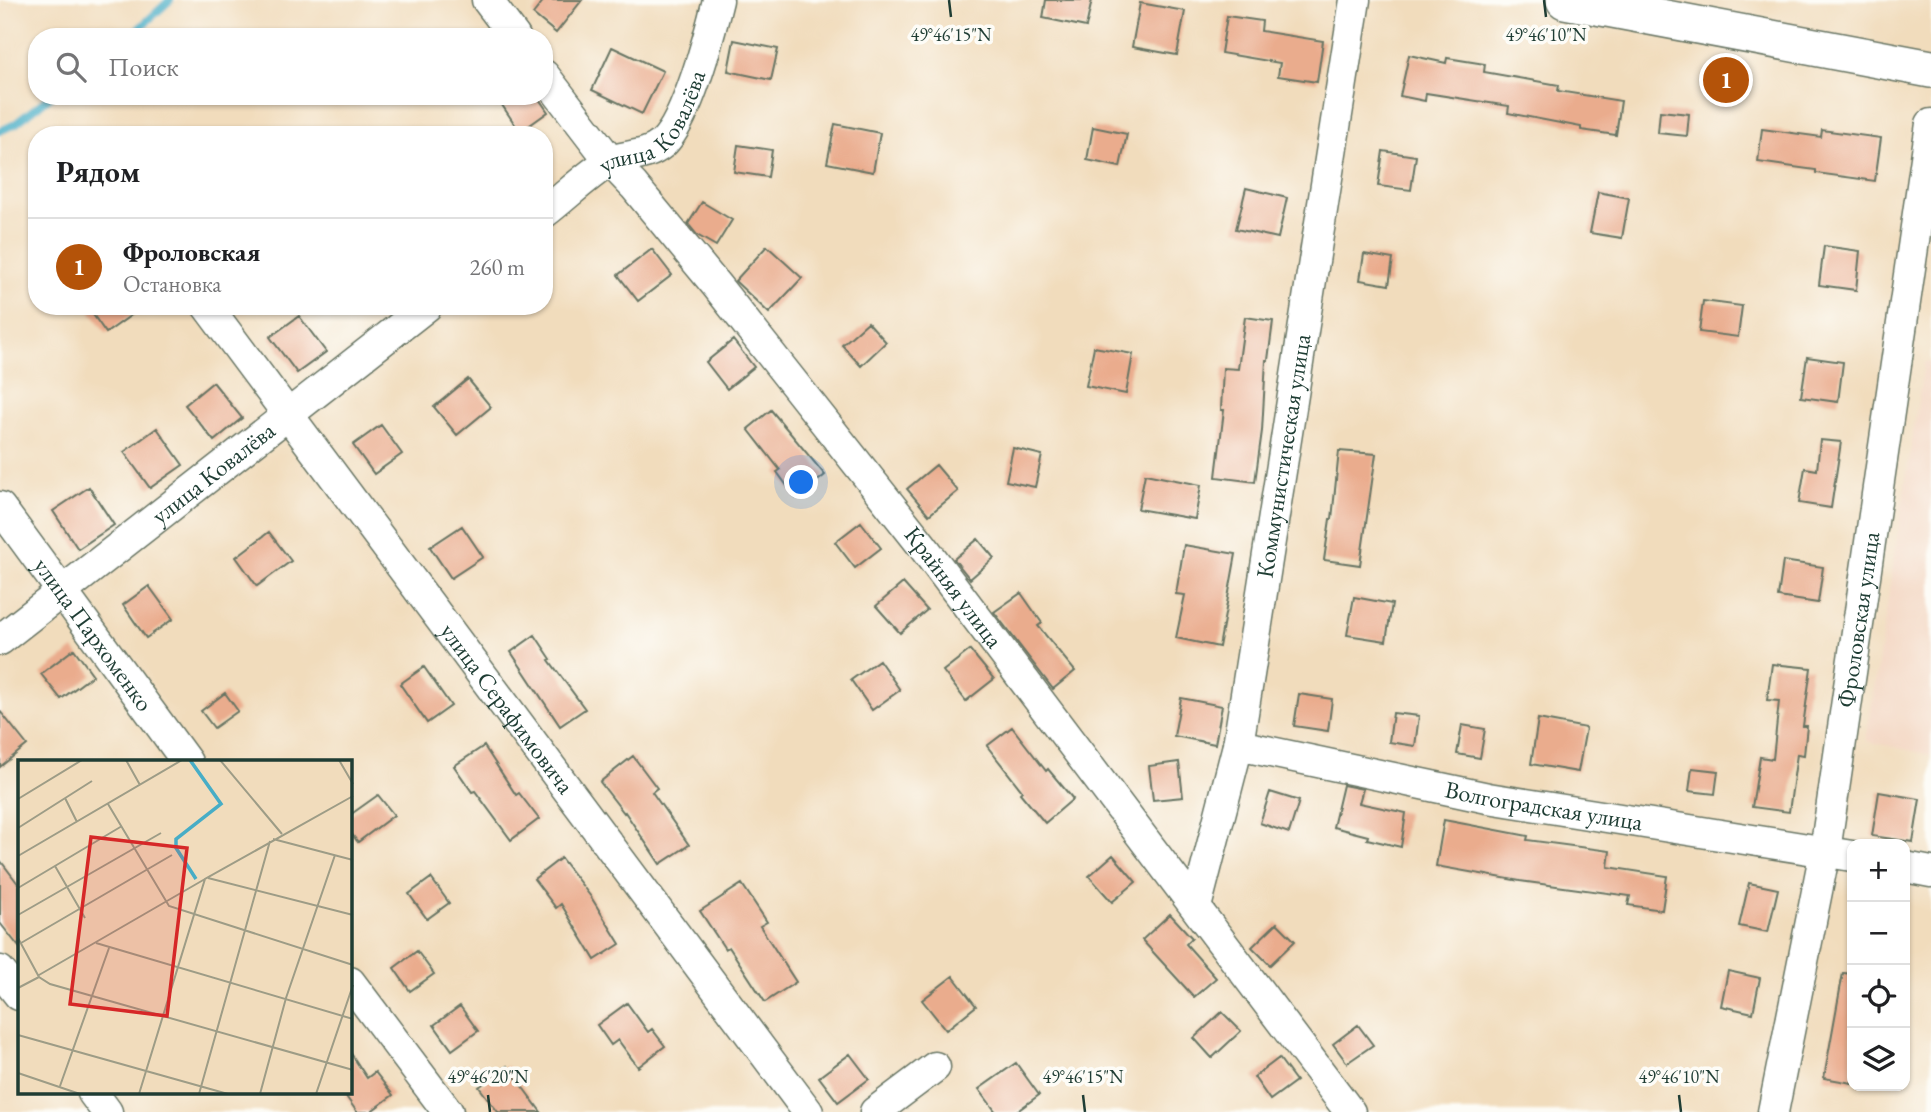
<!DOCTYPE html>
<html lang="ru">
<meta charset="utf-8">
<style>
body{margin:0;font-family:"EB Garamond",serif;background:#f2f2f2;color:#202124}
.controls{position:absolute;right:21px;bottom:21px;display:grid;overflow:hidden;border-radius:14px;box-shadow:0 2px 5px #0004}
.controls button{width:63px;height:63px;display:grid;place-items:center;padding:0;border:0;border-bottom:2px solid #e0e0e0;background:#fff;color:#202124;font:35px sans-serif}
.you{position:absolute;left:802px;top:483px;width:24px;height:24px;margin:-18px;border:5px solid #fff;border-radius:50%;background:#1a73e8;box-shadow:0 0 0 10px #1a73e833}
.badge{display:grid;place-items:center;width:46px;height:46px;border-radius:50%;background:#b45309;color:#fff;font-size:23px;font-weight:700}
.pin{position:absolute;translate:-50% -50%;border:4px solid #fff;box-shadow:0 2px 7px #0006}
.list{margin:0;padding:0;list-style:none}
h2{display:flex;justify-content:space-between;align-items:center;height:91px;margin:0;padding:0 28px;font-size:30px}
h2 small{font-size:23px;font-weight:400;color:#757577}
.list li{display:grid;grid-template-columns:46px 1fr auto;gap:21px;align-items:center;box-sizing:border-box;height:98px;padding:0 28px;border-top:2px solid #e0e0e0}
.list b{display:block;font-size:26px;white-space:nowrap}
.list p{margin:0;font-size:23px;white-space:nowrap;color:#757577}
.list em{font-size:23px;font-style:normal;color:#757577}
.icon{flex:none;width:38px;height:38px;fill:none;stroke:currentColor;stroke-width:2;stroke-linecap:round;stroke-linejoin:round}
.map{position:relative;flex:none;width:1931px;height:1112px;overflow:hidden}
.search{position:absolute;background:#fff;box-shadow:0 2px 5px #0004;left:28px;top:28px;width:525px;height:77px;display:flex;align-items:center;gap:18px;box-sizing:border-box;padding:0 24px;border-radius:28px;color:#757577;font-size:26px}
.panel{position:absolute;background:#fff;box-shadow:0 2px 5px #0004;left:28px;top:126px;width:525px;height:189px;border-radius:28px}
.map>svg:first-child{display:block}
</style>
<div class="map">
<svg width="1931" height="1112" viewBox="0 0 1931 1112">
<rect width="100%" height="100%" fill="#fdfcf7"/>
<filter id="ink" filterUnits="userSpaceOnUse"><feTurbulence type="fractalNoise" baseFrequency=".0143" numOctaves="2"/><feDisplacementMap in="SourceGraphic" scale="14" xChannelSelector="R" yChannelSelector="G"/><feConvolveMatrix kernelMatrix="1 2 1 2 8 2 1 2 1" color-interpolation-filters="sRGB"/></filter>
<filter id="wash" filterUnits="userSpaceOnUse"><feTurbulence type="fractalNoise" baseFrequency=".00686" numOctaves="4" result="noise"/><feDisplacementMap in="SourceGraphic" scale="28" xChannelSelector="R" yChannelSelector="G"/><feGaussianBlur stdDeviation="1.57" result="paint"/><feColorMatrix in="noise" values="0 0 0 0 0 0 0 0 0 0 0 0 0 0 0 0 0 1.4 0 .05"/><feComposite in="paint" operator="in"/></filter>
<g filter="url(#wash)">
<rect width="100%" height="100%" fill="#f1dcbc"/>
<path fill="#f3d4bf" d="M1924,362l7,1v392l-65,-14z"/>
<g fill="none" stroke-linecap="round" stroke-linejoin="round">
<path stroke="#47adc6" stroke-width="8" d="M130,37l40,-37
M0,131l15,-7 36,-28"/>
</g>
<g id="blocks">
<path fill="#eaac8d" d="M544,0h38l-26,33 -23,-19z
M1046,0h46l-6,27 -43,-9z
M1140,3l45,8 -8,44 -45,-8z
M1227,16l35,5 -1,10 62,10 -6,41 -39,-6 2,-13 -59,-10z
M734,40l44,9 -7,31 -43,-9z
M612,47l51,24 -21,43 -50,-24z
M1409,55l37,8 1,-5 38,6 -1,8 75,13 -1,6 63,10 -5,34 -35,-5v-3l-73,-14 1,-7 -83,-13 -1,8 -25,-5z
M496,96h41l11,16 -28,20z
M1660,111l29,3 -2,22 -29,-3z
M835,124l45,9 -7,39 -46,-9z
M1093,127l34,7 -7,33 -33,-7z
M1762,129l59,8 1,-7 59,8 -6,43 -59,-8v-3l-58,-8z
M738,145l34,5 -4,27 -34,-5z
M1383,151l33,5 -5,34 -33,-4z
M1246,188l41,10 -9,40 -42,-9z
M1598,192l31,6 -7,40 -32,-5z
M702,202l30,18 -16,26 -19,-11 -9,-11z
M767,246l35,32 -33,35 -34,-32z
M1824,246l36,5 -4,39 -37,-5z
M652,249l20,26 -34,26 -20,-26z
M1364,254l29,5 -4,26 -29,-5z
M1703,301l39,5 -4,31 -39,-5z
M87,306h57l-38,27z
M299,316l27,36 -29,21 -27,-36z
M1245,317l28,4 -5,39h-2l-4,71 -7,51 -39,-5 8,-67h-3l2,-42 15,1z
M868,322l18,20 -25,24 -19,-21z
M733,340l21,27 -27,22 -21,-27z
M1094,347l39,7 -7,40 -40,-8z
M1807,357l36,5 -5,40 -37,-5z
M468,379l23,28 -34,28 -23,-28z
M213,382l29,36 -28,23 -29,-36z
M771,410l54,65 -29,23 -19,-26 3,-2 -32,-41z
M381,425l21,29 -28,20 -21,-29z
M157,428l26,37 -33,23 -26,-36z
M1820,440l21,2 -10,66 -32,-5 6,-35 12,2z
M1013,448l29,7 -7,32 -29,-6z
M1339,451l37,3 -16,111 -36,-5 6,-41h2z
M936,465l22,26 -29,24 -22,-26z
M1145,474l56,11 -6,34 -57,-10z
M89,487l25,38 -36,24 -25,-38z
M861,522l20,26 -26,20 -20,-26z
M462,526l21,31 -32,21 -21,-31z
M269,532l22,29 -34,25 -21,-29z
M978,539l16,19 -24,21 -16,-20z
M1184,545l52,9 -17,93 -43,-9 9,-43 -9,-1z
M1783,561l40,6 -5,36 -40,-6z
M903,583l24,27 -27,23 -24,-27z
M149,586l24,33 -27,19 -23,-33z
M1021,593l21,30 -4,3 37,45 -22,18 -59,-77z
M1354,597l38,7 -6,37 -39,-6z
M535,635l16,24 -2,1 36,49 -25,17 -49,-74z
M74,649l19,26 -32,24 -20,-25z
M970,650l24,29 -28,22 -23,-30z
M879,660l21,30 -28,20 -21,-30z
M1772,664l39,4 -8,58h4l-3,29 -7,-1 -8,58 -37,-5 8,-50 13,2 6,-58 -12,-1z
M424,667l27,39 -24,17 -27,-39z
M225,693l13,18 -24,17 -13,-17z
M1299,694l33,5 -4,32 -34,-5z
M1181,698l41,8 -7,38 -41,-8z
M0,711l27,34 -27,22z
M1393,713l26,3 -4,30 -26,-4z
M1538,719l48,9 -8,44 -47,-8z
M1462,725l23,4 -5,29 -23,-4z
M1012,727l34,44 2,-2 25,30 -28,24 -25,-30 2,-2 -35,-45z
M484,746l32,49 3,-2 20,26 -28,21 -36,-49 -3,1 -18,-26z
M633,756l24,32 -5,4 37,53 -29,19 -35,-52 -1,1 -24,-31z
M1179,762l4,35 -30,3 -4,-34z
M1692,768l26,3 -3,23 -26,-3z
M1343,785l20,4 -4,14 47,10 -5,34 -34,-8 1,-3 -35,-9z
M1270,792l29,9 -10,32 -29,-10z
M1879,792l41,7 -7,43 -41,-6z
M378,795l16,20 -36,27 -8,-10v-17z
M1444,820l84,16 -1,4 83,11 -2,16 59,9 -5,34 -34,-5 2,-9 -110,-15 -84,-15z
M1113,855l23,27 -24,20 -23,-26z
M561,858l30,39 29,47 -25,16 -34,-56 -5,4 -22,-29z
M0,860l19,25v62l-19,-24z
M431,878l18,25 -22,16 -18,-25z
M1749,883l29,6 -10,43 -29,-6z
M742,884l25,38 -7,4 36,56 -31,20 -36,-55 -4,2 -25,-38z
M1170,914l22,24 -6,6 30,34 -22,19 -52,-57z
M1277,923l18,18 -25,24 -18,-18z
M417,951l17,23 -24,17 -16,-23z
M1728,971l32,7 -7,35 -32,-7z
M1843,973l9,1v109l-28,-5z
M953,976l23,30 -30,24 -24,-30z
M627,1003l21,29 4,-3 13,17 -27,21 -20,-27 -7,5 -14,-20z
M460,1006l18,25 -26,19 -18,-25z
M1222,1012l19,19 -29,27 -18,-20z
M1358,1025l15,20 -26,18 -14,-19z
M350,1052l17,26 8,-6 18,23 -23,17h-13l-12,-17 5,-2z
M850,1054l19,25 -31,23 -19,-25z
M1279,1058l17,23 -26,19 -16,-23z
M1016,1063l23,32 -23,17h-20l-17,-23z
M507,1066l34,46h-43l-19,-25z"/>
</g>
</g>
<g filter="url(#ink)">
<use href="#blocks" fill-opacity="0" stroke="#687564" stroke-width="2"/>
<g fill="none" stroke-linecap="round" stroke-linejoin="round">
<g stroke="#687564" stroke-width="33">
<g id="minor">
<path d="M487,0l28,37"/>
<path id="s1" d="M544,75l66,86 24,25 82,99 205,259 429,568"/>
<path id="s2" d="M544,213c21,-16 41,-36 63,-50 14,-9 37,-4 55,-19 25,-22 48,-111 56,-144"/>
<path id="s3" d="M207,306l601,806"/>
<path id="s4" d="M0,507l187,255"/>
<path id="s5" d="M0,640l427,-334"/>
<path id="s6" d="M1238,745l250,53 364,58"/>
<path d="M1905,867l26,5"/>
<path id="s7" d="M1196,907l42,-162 117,-745"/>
<path d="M0,971l19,24"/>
<path d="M350,982l98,130"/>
<path d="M93,1093l14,19"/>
<path d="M875,1112l60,-45"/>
<path id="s8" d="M1773,1112l52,-261 106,-727"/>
</g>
</g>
<g stroke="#687564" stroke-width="40">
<path id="tertiary" d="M1565,0l366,69"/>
</g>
<use href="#minor" stroke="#fff" stroke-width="30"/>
<use href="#tertiary" stroke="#fff" stroke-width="37"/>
</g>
</g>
<path fill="none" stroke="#1f3d34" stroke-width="2.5" d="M949,0l2,17M1544,0l2,17M488,1095l2,17M1083,1095l2,17M1679,1095l2,17"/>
<g text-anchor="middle" stroke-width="7" stroke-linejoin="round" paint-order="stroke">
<g font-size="24" fill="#1f3d34" stroke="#fdfcf7">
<text dy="8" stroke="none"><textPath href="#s2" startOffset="147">улица Ковалёва</textPath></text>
<text dy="8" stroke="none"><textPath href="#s7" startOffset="460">Коммунистическая улица</textPath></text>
<text dy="8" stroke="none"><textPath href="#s5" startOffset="271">улица Ковалёва</textPath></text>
<text dy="8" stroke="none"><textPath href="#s1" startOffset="656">Крайняя улица</textPath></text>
<text dy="8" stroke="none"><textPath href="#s8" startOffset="500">Фроловская улица</textPath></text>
<text dy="8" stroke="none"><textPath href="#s4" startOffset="158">улица Пархоменко</textPath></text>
<text dy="8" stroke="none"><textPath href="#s3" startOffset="502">улица Серафимовича</textPath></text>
<text dy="8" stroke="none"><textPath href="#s6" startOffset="312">Волгоградская улица</textPath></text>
</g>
</g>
<g transform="translate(18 760)">
<rect width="334" height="334" fill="#f1dcbc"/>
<path fill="none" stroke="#47adc6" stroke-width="3.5" d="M172,0l31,44 -45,35v9l20,31"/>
<path fill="none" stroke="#9d9c86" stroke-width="2" d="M108,0l14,25M202,0l62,74M321,0l14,24M47,38l12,24M0,39l64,-39M90,44l61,102 184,59M0,68l74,-47M255,79l80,21M0,96l164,-96M37,106l30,52M190,118l145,37M0,128l104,-62M0,155l143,-82M0,178l21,39 11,7 303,86M3,183l151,-88M78,183l257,76M21,215l166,-96M0,228l21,-11M0,275l210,59M0,313l62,21M42,326l49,-138M121,334l66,-215 148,-83M181,334l71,-253M242,334l26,-96 49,-143M298,334l37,-109"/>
<path fill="#d62828" fill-opacity="0.15" stroke="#d62828" stroke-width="3.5" d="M73,77l96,11 -20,168 -97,-12z"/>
<rect width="334" height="334" fill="none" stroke="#1f3d34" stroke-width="3.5"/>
</g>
<g font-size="18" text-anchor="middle" fill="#1f3d34" stroke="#fdfcf7" stroke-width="7" stroke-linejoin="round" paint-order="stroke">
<text x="951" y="41">49°46'15"N</text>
<text x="1546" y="41">49°46'10"N</text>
<text x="488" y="1083">49°46'20"N</text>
<text x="1083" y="1083">49°46'15"N</text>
<text x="1679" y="1083">49°46'10"N</text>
</g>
</svg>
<div class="controls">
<button>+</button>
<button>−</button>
<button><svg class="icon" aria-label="locate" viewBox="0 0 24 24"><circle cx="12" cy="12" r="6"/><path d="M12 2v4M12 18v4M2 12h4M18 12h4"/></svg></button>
<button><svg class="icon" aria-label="layers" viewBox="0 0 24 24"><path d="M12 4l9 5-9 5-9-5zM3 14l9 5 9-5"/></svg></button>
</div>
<div class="you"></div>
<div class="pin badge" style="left:1726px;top:80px">1</div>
<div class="search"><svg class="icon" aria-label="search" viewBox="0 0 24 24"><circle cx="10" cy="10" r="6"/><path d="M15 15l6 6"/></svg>Поиск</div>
<section class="panel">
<h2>Рядом<small></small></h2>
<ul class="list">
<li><span class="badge">1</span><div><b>Фроловская</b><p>Остановка</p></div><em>260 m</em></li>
</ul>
</section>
</div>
